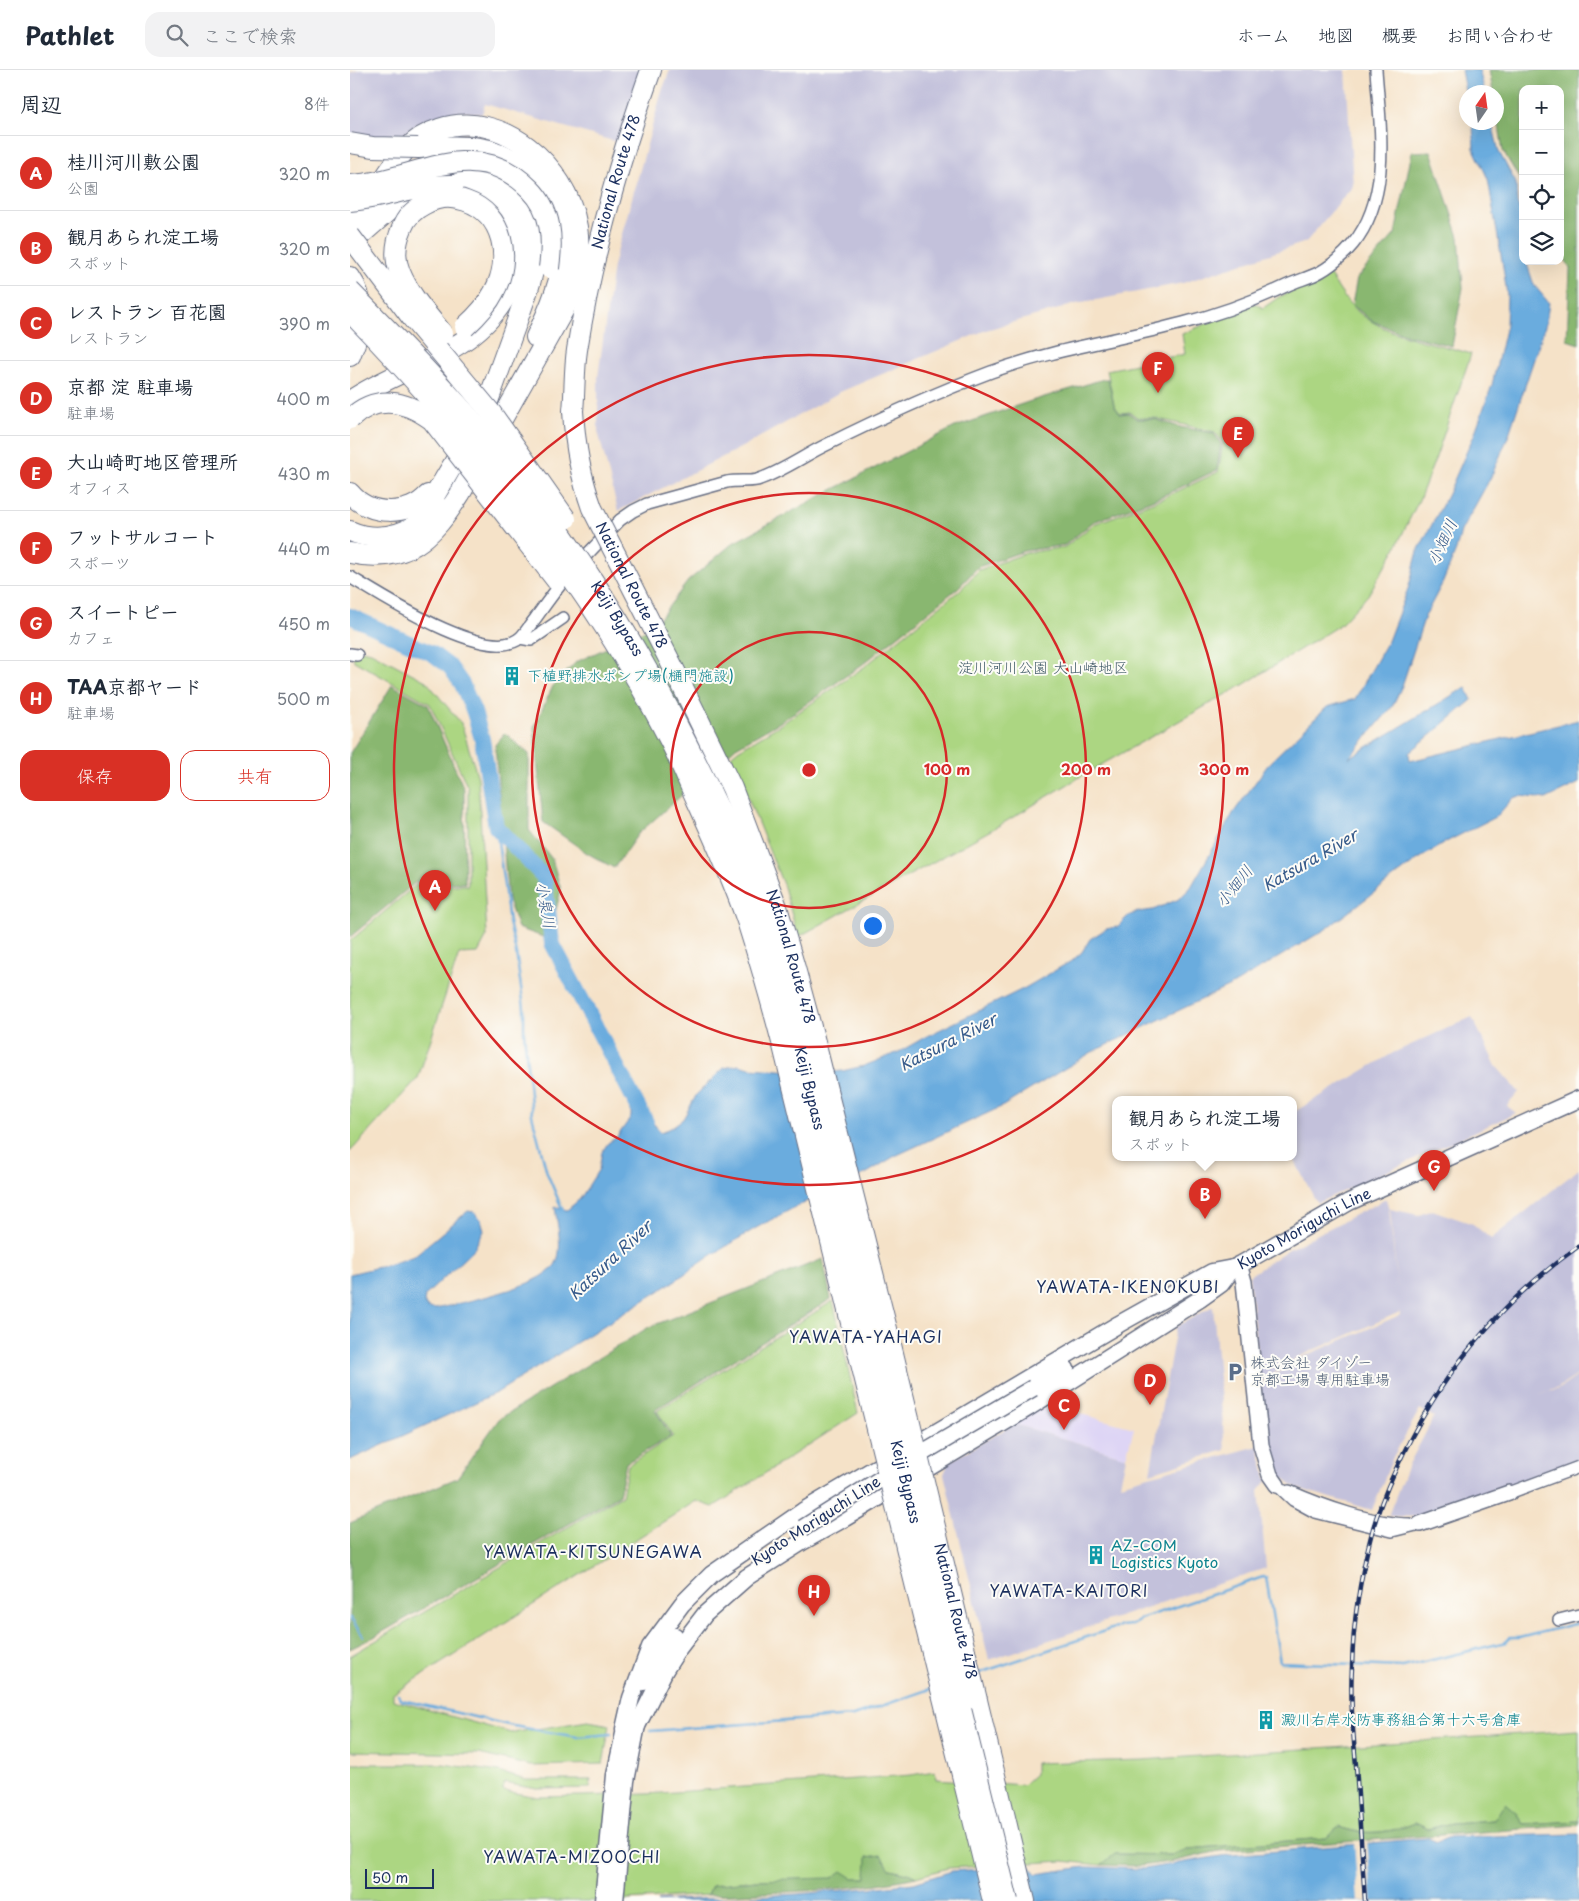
<!DOCTYPE html>
<html lang="ja">
<meta charset="utf-8">
<style>
body{margin:0;font-family:"Playpen Sans","Klee One",sans-serif;background:#f2f2f3;color:#1f2937}
.controls{position:absolute;right:15px;top:15px;display:grid;overflow:hidden;border-radius:10px;box-shadow:0 5px 20px #0002}
.controls button{width:45px;height:45px;display:grid;place-items:center;padding:0;border:0;border-bottom:1px solid #e0e1e3;background:#fff;color:#1f2937;font:25px sans-serif}
.compass{position:absolute;left:1109px;top:15px;width:45px;height:45px;border-radius:50%;background:#fff;box-shadow:0 5px 20px #0002;rotate:13deg}
.scale{position:absolute;left:15px;bottom:12px;width:69px;box-sizing:border-box;padding-left:5px;border:2px solid #1b2f5e;border-top:0;font-size:14px;line-height:18px;white-space:nowrap;color:#1b2f5e;-webkit-text-stroke:4px #fdfcf7;paint-order:stroke}
.you{position:absolute;left:522px;top:855px;width:18px;height:18px;margin:-12px;border:4px solid #fff;border-radius:50%;background:#1a73e8;box-shadow:0 0 0 8px #1a73e833}
.badge{display:grid;place-items:center;width:32px;height:32px;border-radius:50%;background:#d93025;color:#fff;font-size:16px;font-weight:700}
.pin{position:absolute;translate:-50% -41px;filter:drop-shadow(0 1px 2px #0008)}
.pin::after{content:'';position:absolute;top:26px;width:18px;height:15px;background:inherit;clip-path:polygon(0 0,100% 0,50% 100%)}
.popup{position:absolute;left:762px;top:1026px;width:185px;height:65px;box-sizing:border-box;display:grid;place-content:center;border-radius:10px;background:#fff;filter:drop-shadow(0 1px 4px #0005);font-size:16px;white-space:nowrap;color:#747a83}
.popup b{font-size:19px;color:#1f2937}
.popup::after{content:'';position:absolute;left:50%;top:100%;margin-left:-10px;border:10px solid transparent;border-top-color:#fff}
.list{margin:0;padding:0;list-style:none}
h2{display:flex;justify-content:space-between;align-items:center;height:65px;margin:0;padding:0 20px;font-size:21px}
h2 small{font-size:16px;font-weight:400;color:#747a83}
.list li{display:grid;grid-template-columns:32px 1fr auto;gap:15px;align-items:center;box-sizing:border-box;height:75px;padding:0 20px;border-top:1px solid #e0e1e3}
.list b{display:block;font-size:19px;white-space:nowrap}
.list p{margin:0;font-size:16px;white-space:nowrap;color:#747a83}
.list em{font-size:16px;font-style:normal;color:#747a83}
.actions{display:flex;gap:10px;padding:15px 20px}
.actions a{flex:1;padding:11px 0;border:1px solid #d93025;border-radius:15px;text-align:center;font-size:18px;color:#d93025}
.actions .main{background:#d93025;color:#fff}
.icon{flex:none;width:28px;height:28px;fill:none;stroke:currentColor;stroke-width:2;stroke-linecap:round;stroke-linejoin:round}
.map{position:relative;flex:none;width:1229px;height:1831px;overflow:hidden}
header{display:flex;align-items:center;gap:30px;box-sizing:border-box;height:70px;padding:0 25px;background:#fff;border-bottom:1px solid #e0e1e3}
header strong{font-size:24px}
nav{display:flex;gap:28px;margin-inline-start:auto;font-size:18px}
.search{width:350px;height:45px;background:#f2f2f3;display:flex;align-items:center;gap:12px;box-sizing:border-box;padding:0 18px;border-radius:15px;color:#747a83;font-size:19px}
main{display:flex}
aside{flex:1;background:#fff}
.map>svg:first-child{display:block}
</style>
<header>
<strong>Pathlet</strong>
<div class="search"><svg class="icon" aria-label="search" viewBox="0 0 24 24"><circle cx="10" cy="10" r="6"/><path d="M15 15l6 6"/></svg>ここで検索</div>
<nav><a>ホーム</a><a>地図</a><a>概要</a><a>お問い合わせ</a></nav>
</header>
<main>
<aside>
<h2>周辺<small>8件</small></h2>
<ul class="list">
<li><span class="badge">A</span><div><b>桂川河川敷公園</b><p>公園</p></div><em>320 m</em></li>
<li><span class="badge">B</span><div><b>観月あられ淀工場</b><p>スポット</p></div><em>320 m</em></li>
<li><span class="badge">C</span><div><b>レストラン 百花園</b><p>レストラン</p></div><em>390 m</em></li>
<li><span class="badge">D</span><div><b>京都 淀 駐車場</b><p>駐車場</p></div><em>400 m</em></li>
<li><span class="badge">E</span><div><b>大山崎町地区管理所</b><p>オフィス</p></div><em>430 m</em></li>
<li><span class="badge">F</span><div><b>フットサルコート</b><p>スポーツ</p></div><em>440 m</em></li>
<li><span class="badge">G</span><div><b>スイートピー</b><p>カフェ</p></div><em>450 m</em></li>
<li><span class="badge">H</span><div><b>TAA京都ヤード</b><p>駐車場</p></div><em>500 m</em></li>
</ul>
<div class="actions"><a class="main">保存</a><a>共有</a></div>
</aside>
<div class="map">
<svg width="1229" height="1831" viewBox="0 0 1229 1831">
<rect width="100%" height="100%" fill="#fdfcf7"/>
<filter id="ink" filterUnits="userSpaceOnUse"><feTurbulence type="fractalNoise" baseFrequency=".02" numOctaves="2"/><feDisplacementMap in="SourceGraphic" scale="10" xChannelSelector="R" yChannelSelector="G"/><feConvolveMatrix kernelMatrix="1 2 1 2 8 2 1 2 1" color-interpolation-filters="sRGB"/></filter>
<filter id="wash" filterUnits="userSpaceOnUse"><feTurbulence type="fractalNoise" baseFrequency=".0096" numOctaves="4" result="noise"/><feDisplacementMap in="SourceGraphic" scale="20" xChannelSelector="R" yChannelSelector="G"/><feGaussianBlur stdDeviation="1.12" result="paint"/><feColorMatrix in="noise" values="0 0 0 0 0 0 0 0 0 0 0 0 0 0 0 0 0 1.4 0 .05"/><feComposite in="paint" operator="in"/></filter>
<g filter="url(#wash)">
<rect width="100%" height="100%" fill="#f5e2c8"/>
<path fill="#ded5f5" d="M696,1335l88,23 -8,29 -112,-33z"/>
<path fill="#c3c1db" d="M9,0h287l-27,71h-6l-128,-37 -3,10 -17,-2 -14,1 -26,7 -18,11 -10,10 -47,-3v-65z
M320,0h676l7,116 -47,56 -123,41 -107,21 -90,26 -146,62 -98,55 -124,64 -20,-80v-54l15,-111 49,-175z
M1122,947l24,49 23,26 -12,14 9,7 -199,90 -24,-45 1,-46 99,-59z
M1229,1099v205l-21,14 -19,6 20,-5 20,-14v88l-154,54 -37,-1 18,-46 28,-53 -14,-8 -27,48 -21,53 -75,-22 -17,-12 -10,-19 -10,-72 36,-25 104,-45 -10,-106 29,6 13,-5 41,14 18,15z
M1036,1129l3,10 11,103 -104,46 -36,25 -11,-107 40,-27z
M863,1236l12,144 -75,23 26,-146z
M664,1354l112,33 -6,27 138,-38 9,35 -8,10 7,77 -277,92 -45,-186 5,-12z"/>
<path fill="#acd682" stroke="#648270" d="M979,204c7,10 13,22 22,31 30,32 81,36 120,49l-35,103 -17,43 -26,53 -25,42 -27,29 -98,61 -158,89 -85,51 -202,112 -14,-50 -53,-131 7,-6 45,-27 81,-56 96,-77 19,-20 47,-17 39,-6 29,-23 67,-25 57,-27 5,-29 -8,-11 -61,-14h-16l-8,-6 -10,1 -6,-8 -7,-35 78,-16 -3,-20 72,-31 9,5 16,-11z
M2,578l19,4 55,29 35,42 17,55 9,158 -9,17 -19,1 -41,124 -68,74v-211l66,-56h52v-97l-38,-84 -76,-43z
M483,1231l25,112 -145,94 -17,-6 -303,193v6l118,33 77,-12 22,4 -7,39 -72,2 -52,-12 -129,-3v-95l272,-161 6,-30 45,-29 -16,-25z
M1229,1660v91l-57,3 -6,-12 -22,8 -42,3 -24,6 -13,-6c-23,10 -52,13 -76,4l-13,11 -139,11 -14,6 -57,-1 -15,11 -38,-4 -115,7 -32,9 -8,-4 -18,-4 -24,9 -110,2 -44,5 -4,10 -98,6h-260v-137h93l56,8 27,8h65l-1,8 -53,1 -33,-6 -1,8 35,6 44,-1 65,-2 264,-19 24,-4 1,8 87,6 12,-11v-11l108,-3z"/>
<path fill="#89b770" stroke="#527367" d="M1139,0h90v274l-12,-4 3,-72 -10,-18v-161h-37v96l-20,-34 -6,-38 -1,-21h-3z
M1081,81l28,86 4,51 -11,58 -45,-11 -35,-14 -20,-16 5,-27 38,-44 17,-82z
M754,309h4l6,26 6,9 9,-1 8,6h17l26,8 34,6 7,11 -4,26 -57,27 -67,25 -28,23 -41,6 -46,16 -20,21 -95,76 -81,57 -46,26 -98,87 -24,34 -27,-15 -44,-31 -9,-95 19,-41 23,-24 78,-36 34,-45 45,-38 95,-51 127,-65 76,-26z
M42,615l36,20 36,84 1,94 -49,-1 -66,55v-184z
M155,663l24,21v76l23,29 9,31 -8,31 -10,16 -25,-9 -10,-28 -13,-155z
M473,1189l8,40 -176,111 16,26 -45,27 -7,32 -245,142 -24,12v-126l107,-45 42,-59 150,-92z
M1155,1733l11,9 7,12 56,-3v4l-360,26 -43,10 -36,5 -39,-1 14,-11 58,1 14,-6 139,-11 13,-11c24,9 53,6 76,-4l13,6 24,-6 42,-3z
M531,1785l9,14 18,4 8,4c-68,15 -138,15 -208,18l4,-10 44,-5 76,-2 10,-7 11,7h13l1,-21z"/>
<path fill="#6aacde" stroke="#426e9e" d="M1111,0h18l6,22h-19v4z
M1123,53h19l7,29 17,31 1,20 6,13 -2,27 2,7v11h3l8,24 15,18 -3,20 -38,114 -17,40 -30,54 -5,19 -13,32 -18,34 -23,70 -10,21 -43,51 117,-71 6,13 -63,53 1,8 169,-41v63l-33,16 -26,-3 -7,2 -16,18 -51,26 -29,18 -91,69 -92,55 -142,68 -89,54 -108,50 -28,17 -68,32 -43,23 -44,27 -42,29 -172,108 -148,68v-186l41,-10 23,-8 54,-45 6,1 7,7 3,11 -10,19 -49,47 -1,7 4,5 8,1c26,-7 106,-22 119,-44 9,-15 2,-41 0,-58l12,3 13,-11 19,-30 3,-17 6,-9 9,-6 14,-20v-12l10,-4 12,22 8,9 8,-3 14,-10 14,-25 27,-26 15,-3 11,3 73,5 19,-2 22,-5 35,-14 28,-16 98,-48 48,-28 9,-8 8,-13 16,-10 11,-2 10,-10 10,-5 16,-2 26,-11 12,-12 43,-75 36,-50 57,-55 28,-8 33,-58 21,-55 9,-35 30,-57 26,-59 18,-50 14,-60 1,-30 -4,-28 -15,-88 -14,-30z
M1229,1764v67h-921l141,-7 81,-7 34,-4 38,-12 78,-5 6,8 49,-7 59,2 77,-13 207,-18 9,4 13,-5z"/>
<path fill="#f5e2c8" d="M1017,1770l5,61h-14l-4,-60z"/>
<g fill="none" stroke-linecap="round" stroke-linejoin="round">
<path stroke="#6aacde" stroke-width="2.5" d="M146,757l13,95 7,31 8,55v24l8,83 15,58 16,38
M0,1548l13,18
M629,1603l141,-47c7,0 16,-1 20,-7l123,-42h3l14,85 123,5 103,-25 4,-4h9l60,-15
M48,1625l4,5 111,26 65,11 33,-3
M300,1661l203,-15 80,-28"/>
<path stroke="#6aacde" stroke-width="16" d="M0,546l83,38 17,13 12,17 12,28 8,27 14,88 48,50 8,66 94,179"/>
</g>
</g>
<g filter="url(#ink)">
<g fill="none" stroke-linecap="round" stroke-linejoin="round">
<g stroke="#676e83" stroke-width="14">
<path id="street" d="M227,495l43,-45 13,-9 14,-7 80,-22c10,-2 21,0 30,-2 25,-8 46,-24 69,-35 54,-27 109,-52 165,-73 63,-23 128,-32 192,-49 37,-9 71,-22 105,-38 9,-4 19,-7 28,-11 13,-6 28,-19 37,-30 39,-48 27,-117 23,-174
M0,507c30,18 140,90 171,60 5,-5 9,-12 14,-18 10,-14 19,-27 30,-40
M170,568l11,2 32,-22
M0,584l7,1
M927,1415l16,15 22,12 77,19 28,-7
M939,1421c34,15 84,33 121,33
M1159,1423l70,-26
M1209,1550l20,-5"/>
</g>
<g stroke="#676e83" stroke-width="18">
<path id="secondary" d="M889,1194l5,18 17,163 9,30 7,10
M1070,1454l89,-31"/>
</g>
<g stroke="#676e83" stroke-width="19">
<g id="primary">
<path id="s1" d="M874,1204l125,-72 230,-103"/>
<path d="M683,1318l33,-19"/>
<path d="M294,1612l31,-46"/>
<path d="M286,1658l29,-58 14,-22 26,-34 42,-37 55,-35 43,-24 183,-110 172,-109 21,-15 12,-16"/>
<path d="M274,1659l7,-31 19,-51 32,-43 30,-30 91,-63 316,-187 93,-52 21,-4"/>
<path d="M253,1831l12,-126 12,-55"/>
<path d="M265,1831l11,-120 12,-61"/>
</g>
</g>
<g stroke="#676e83" stroke-width="22">
<g id="highway">
<path d="M68,78c21,-1 41,-3 61,0 50,8 92,54 85,106 -3,29 -15,57 -28,83"/>
<path d="M0,150c34,-25 42,-77 89,-91 63,-21 128,37 138,98 5,29 -3,55 -13,82l-104,185c-28,44 -54,71 -110,59"/>
<path d="M0,174c46,-38 97,-101 160,-50 18,15 26,38 25,61 -1,23 -11,45 -18,66 -10,28 -20,55 -30,83"/>
<path d="M0,207c18,25 11,54 0,79"/>
<path d="M0,331c56,-39 130,-46 161,-115 8,-17 9,-38 2,-56 -9,-24 -28,-39 -53,-44"/>
<path id="s2" d="M223,341c2,-20 1,-41 4,-61 15,-96 42,-189 74,-280"/>
<path d="M0,423c19,23 58,24 78,2"/>
<path d="M68,444l17,-19 32,-54"/>
<path d="M0,461c31,14 67,1 88,-24"/>
<path d="M627,1630l48,201"/>
</g>
</g>
<use href="#street" stroke="#fff" stroke-width="11"/>
<use href="#secondary" stroke="#fff" stroke-width="15"/>
<use href="#primary" stroke="#fff" stroke-width="16"/>
<use href="#highway" stroke="#fff" stroke-width="20"/>
<g stroke="#1b2f5e" stroke-width="4.5">
<path id="rail" d="M1015,1831c-3,-45 -6,-91 -9,-136 -3,-33 -6,-66 -4,-98 1,-44 8,-89 19,-131 6,-24 15,-46 25,-67 40,-89 103,-167 183,-223"/>
</g>
<use href="#rail" stroke="#fdfcf7" stroke-width="2.5" stroke-dasharray="8" stroke-linecap="butt"/>
<g stroke="#676e83" stroke-width="19" stroke-linecap="butt">
<path id="primary-bridge" d="M453,1458l114,-72 116,-68"/>
</g>
<g stroke="#676e83" stroke-width="22" stroke-linecap="butt">
<g id="highway-bridge">
<path d="M0,73l23,4 45,1"/>
<path d="M0,115c64,-3 124,-53 180,4 22,22 23,50 19,79"/>
<path d="M0,131c35,-3 69,-17 104,-16"/>
<path d="M0,166l62,82 80,96 74,105"/>
<path id="s3" d="M0,221c51,52 102,104 148,160 74,90 136,188 188,291 19,37 38,75 53,113 24,61 41,124 59,187l210,859"/>
<path d="M0,242c124,128 239,270 320,429 10,20 18,40 27,60 18,39 36,79 50,120 13,41 25,83 36,125l210,855"/>
<path d="M93,264c-15,-19 -34,-39 -43,-62 -6,-14 -4,-30 2,-44 4,-11 13,-19 23,-24 12,-7 27,-8 41,-3 38,13 46,58 28,91 -7,14 -18,25 -29,35"/>
<path id="s4" d="M223,341c2,34 7,64 19,97l84,165 56,115 45,119 18,61 19,70 77,307 86,355"/>
<path d="M0,349c26,-25 55,-19 82,1l125,161"/>
</g>
</g>
<use href="#primary-bridge" stroke="#fff" stroke-width="16"/>
<use href="#highway-bridge" stroke="#fff" stroke-width="20"/>
</g>
</g>
<g fill="none" stroke="#d62828" stroke-width="2.5">
<circle cx="459" cy="700" r="138"/>
<circle cx="459" cy="700" r="277"/>
<circle cx="459" cy="700" r="415"/>
</g>
<defs>
<g id="building-bare" transform="scale(1.5)"><path d="M-4-6H4V6H1V3H-1V6H-4ZM-2.5-4.3h1.7v1.8h-1.7ZM.8-4.3h1.7v1.8H.8ZM-2.5-1h1.7V.8h-1.7ZM.8-1h1.7V.8H.8Z" fill="#0f9aa8" stroke="#fdfcf7" stroke-width="2.5" paint-order="stroke"/></g>
<g id="parking-bare" transform="scale(1.5)"><path d="M-3.5-5.5H1a3.5 3.5 0 0 1 0 7H-1V5.5H-3.5ZM-1-3.4V-.6H.8a1.4 1.4 0 0 0 0-2.8Z" fill="#5c6f8a" stroke="#fdfcf7" stroke-width="2.5" paint-order="stroke"/></g>
</defs>
<g fill-rule="evenodd">
<use href="#building-bare" x="162" y="606"/>
<use href="#parking-bare" x="885" y="1302"/>
<use href="#building-bare" x="746" y="1485"/>
<use href="#building-bare" x="916" y="1650"/>
</g>
<g text-anchor="middle" stroke-width="4" stroke-linejoin="round" paint-order="stroke">
<g font-size="15" fill="#1b2f5e" stroke="#fdfcf7">
<text dy="5" stroke="none"><textPath href="#s2" startOffset="234">National Route 478</textPath></text>
<text dy="5" stroke="none"><textPath href="#s4" startOffset="186">National Route 478</textPath></text>
<text dy="5" stroke="none"><textPath href="#s3" startOffset="424">Keiji Bypass</textPath></text>
<text dy="5" stroke="none"><textPath href="#s4" startOffset="591">National Route 478</textPath></text>
<text dy="5" stroke="none"><textPath href="#s3" startOffset="934">Keiji Bypass</textPath></text>
<text dy="5" stroke="none"><textPath href="#s1" startOffset="92">Kyoto Moriguchi Line</textPath></text>
<text dy="5" stroke="none"><textPath href="#s3" startOffset="1339">Keiji Bypass</textPath></text>
<text transform="translate(466 1451) rotate(-33)" y="5">Kyoto Moriguchi Line</text>
<text dy="5" stroke="none"><textPath href="#s4" startOffset="1266">National Route 478</textPath></text>
</g>
<g font-size="15" fill="#3f5967" stroke="#fdfcf7">
<text x="693" y="603">淀川河川公園 大山崎地区</text>
</g>
<g font-size="15" fill="#0d838f" stroke="#fdfcf7" text-anchor="start">
<text x="177" y="611">下植野排水ポンプ場(樋門施設)</text>
<text x="761" y="1481">AZ-COM<tspan x="761" dy="17">Logistics Kyoto</tspan></text>
<text x="931" y="1655">澱川右岸水防事務組合第十六号倉庫</text>
</g>
<g font-size="15" fill="#4e5e75" stroke="#fdfcf7" text-anchor="start">
<text x="900" y="1298">株式会社 ダイゾー<tspan x="900" dy="17">京都工場 専用駐車場</tspan></text>
</g>
<g font-size="16" font-style="italic" fill="#375b8b" stroke="#fdfcf7">
<text transform="translate(1092 472) rotate(-65)" y="6">小畑川</text>
<text transform="translate(960 790) rotate(-30)" y="6">Katsura River</text>
<text transform="translate(884 816) rotate(-51)" y="6">小畑川</text>
<text transform="translate(196 835) rotate(80)" y="6">小泉川</text>
<text transform="translate(598 972) rotate(-27)" y="6">Katsura River</text>
<text transform="translate(260 1190) rotate(-43)" y="6">Katsura River</text>
</g>
<g font-size="16" letter-spacing="1" fill="#1b2f5e" stroke="#fdfcf7">
<text x="778" y="1223">YAWATA-IKENOKUBI</text>
<text x="516" y="1273">YAWATA-YAHAGI</text>
<text x="243" y="1488">YAWATA-KITSUNEGAWA</text>
<text x="719" y="1527">YAWATA-KAITORI</text>
<text x="222" y="1793">YAWATA-MIZOOCHI</text>
</g>
</g>
<circle cx="459" cy="700" r="8" fill="#d62828" stroke="#fdfcf7" stroke-width="2.5"/>
<g font-size="15" text-anchor="middle" font-weight="bold" fill="#d62828" stroke="#fdfcf7" stroke-width="4" stroke-linejoin="round" paint-order="stroke">
<text x="597" y="705">100 m</text>
<text x="736" y="705">200 m</text>
<text x="874" y="705">300 m</text>
</g>
</svg>
<div class="controls">
<button>+</button>
<button>−</button>
<button><svg class="icon" aria-label="locate" viewBox="0 0 24 24"><circle cx="12" cy="12" r="6"/><path d="M12 2v4M12 18v4M2 12h4M18 12h4"/></svg></button>
<button><svg class="icon" aria-label="layers" viewBox="0 0 24 24"><path d="M12 4l9 5-9 5-9-5zM3 14l9 5 9-5"/></svg></button>
</div>
<svg class="compass" viewBox="-18 -18 36 36"><path d="M0-13l5 13h-10z" fill="#e53935"/><path d="M0 13l5-13h-10z" fill="#747a83"/></svg>
<div class="scale">50 m</div>
<div class="you"></div>
<div class="pin badge" style="left:85px;top:841px">A</div>
<div class="pin badge" style="left:855px;top:1149px">B</div>
<div class="popup"><b>観月あられ淀工場</b>スポット</div>
<div class="pin badge" style="left:714px;top:1360px">C</div>
<div class="pin badge" style="left:800px;top:1335px">D</div>
<div class="pin badge" style="left:888px;top:388px">E</div>
<div class="pin badge" style="left:808px;top:323px">F</div>
<div class="pin badge" style="left:1084px;top:1121px">G</div>
<div class="pin badge" style="left:464px;top:1546px">H</div>
</div>
</main>
